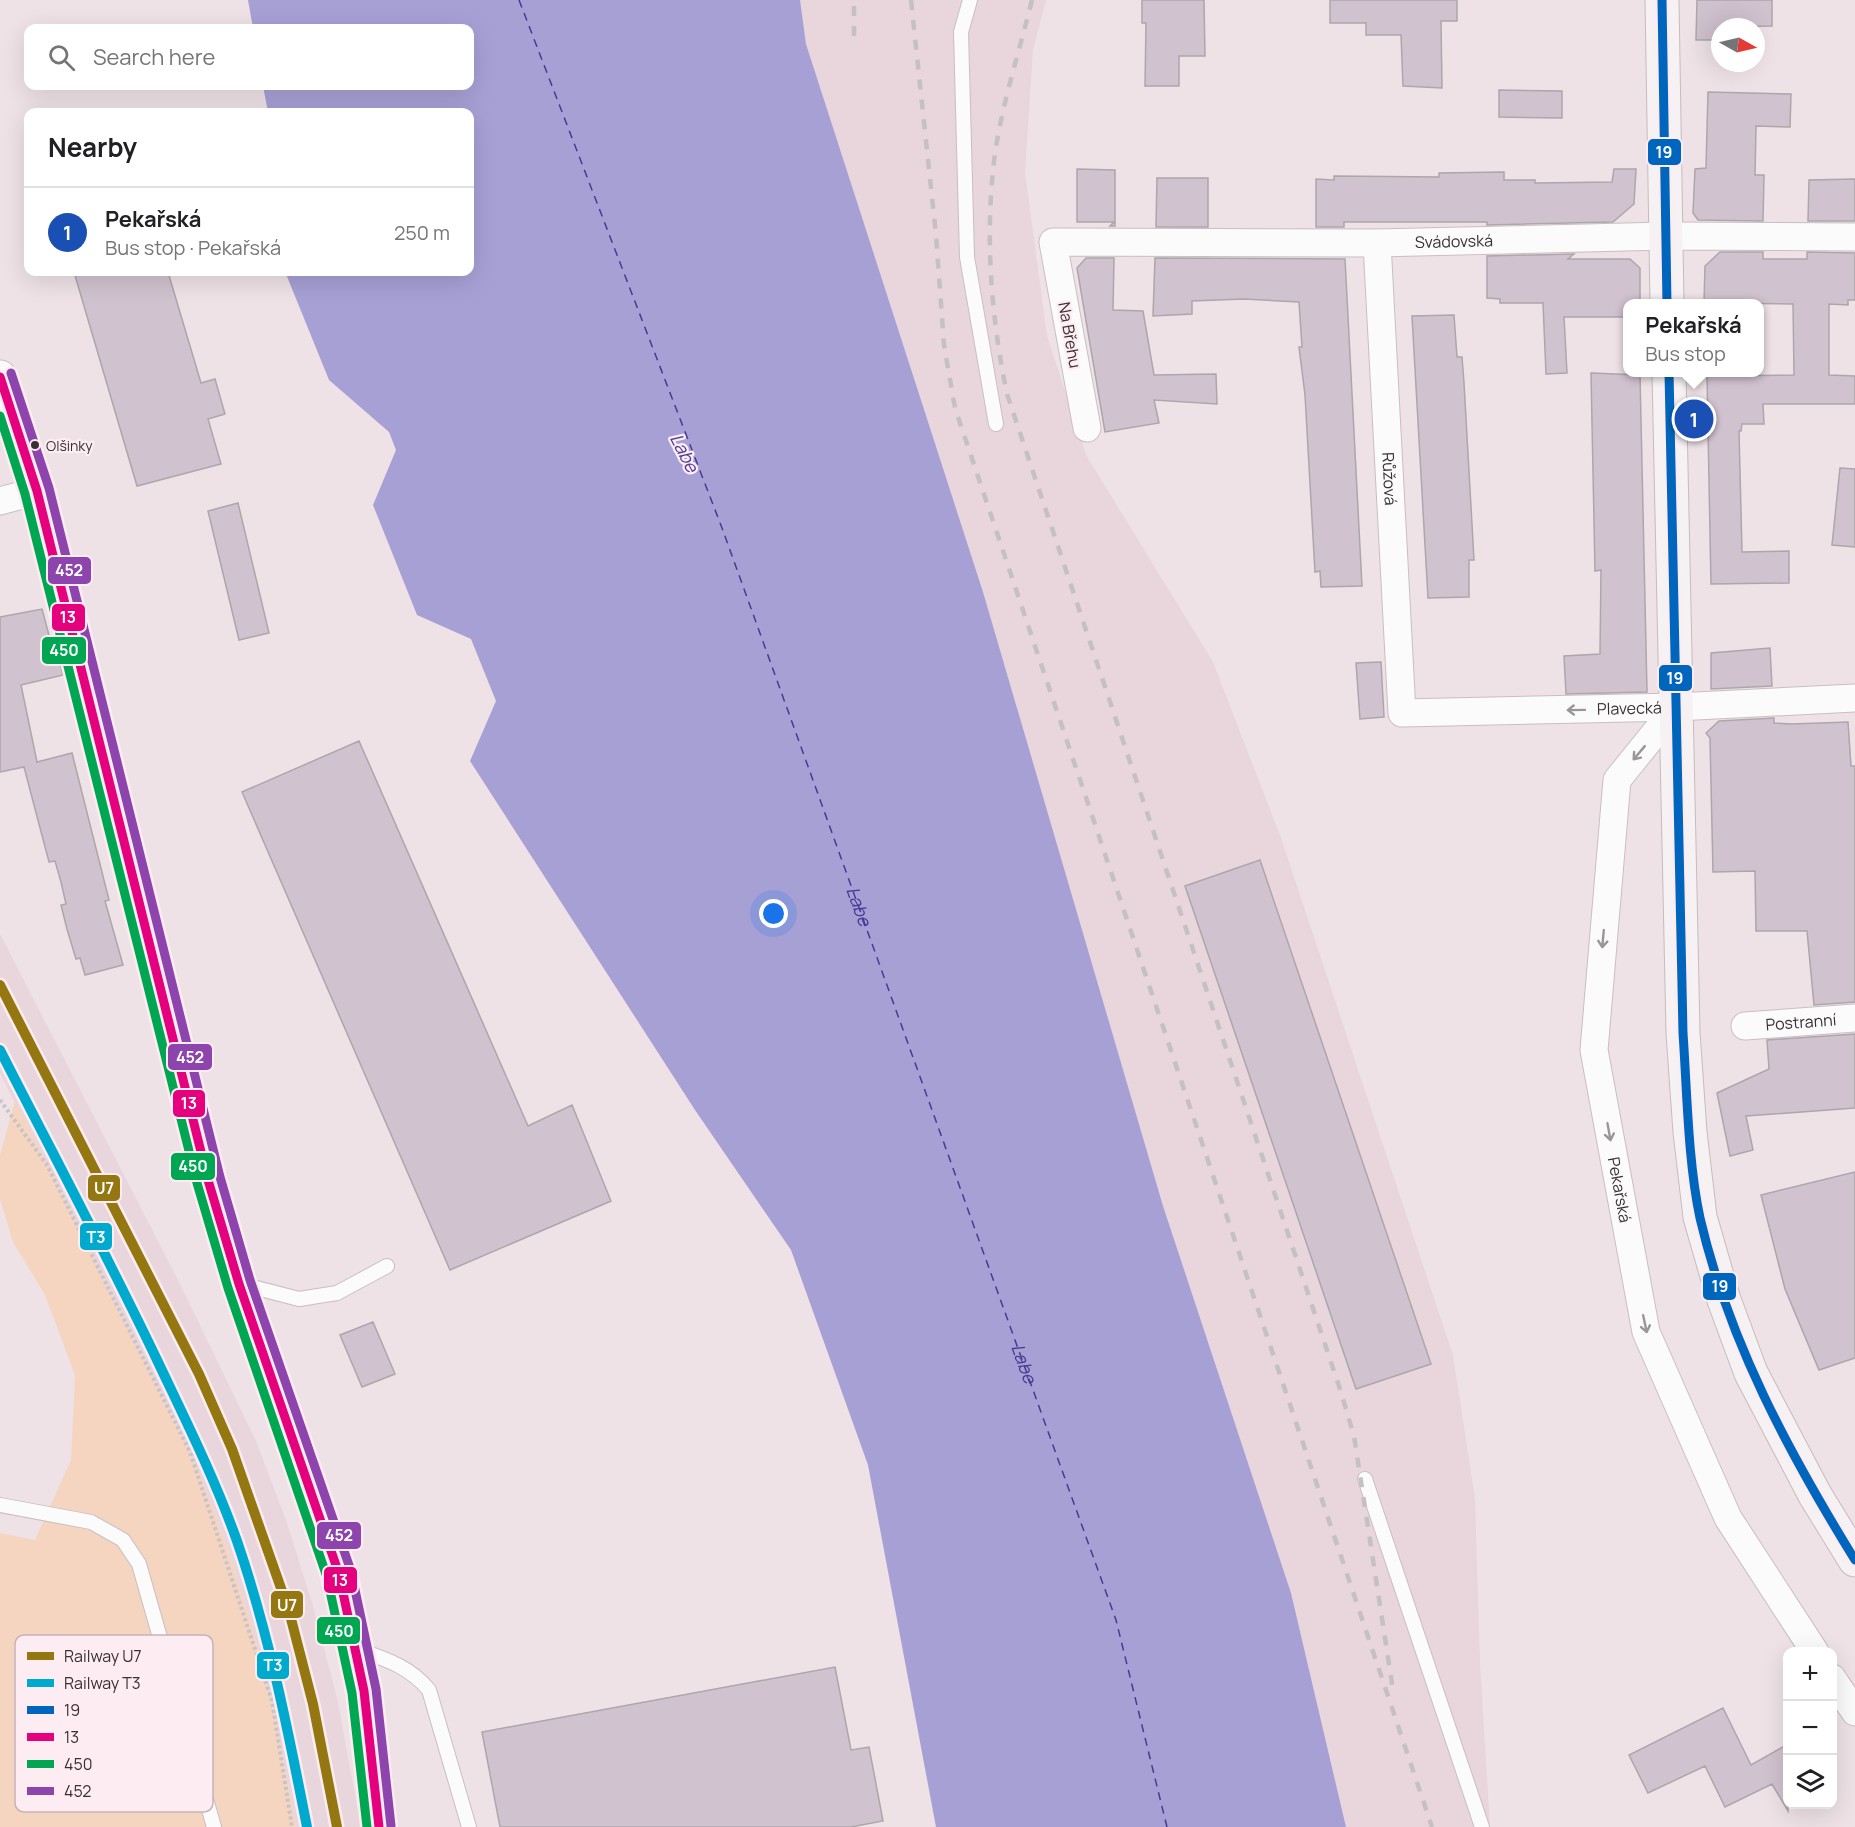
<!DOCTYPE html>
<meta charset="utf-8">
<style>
body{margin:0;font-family:Manrope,sans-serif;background:#f2f2f2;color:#202124}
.controls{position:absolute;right:18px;bottom:18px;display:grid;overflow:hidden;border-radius:12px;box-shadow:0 6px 24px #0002}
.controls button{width:54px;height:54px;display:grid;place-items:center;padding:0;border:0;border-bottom:2px solid #e0e0e0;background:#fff;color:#202124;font:30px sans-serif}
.compass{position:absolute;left:1711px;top:18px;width:54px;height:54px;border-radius:50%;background:#fff;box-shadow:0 6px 24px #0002;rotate:98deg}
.you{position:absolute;left:774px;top:914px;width:21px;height:21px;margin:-15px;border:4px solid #fff;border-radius:50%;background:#1a73e8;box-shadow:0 0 0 9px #1a73e833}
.badge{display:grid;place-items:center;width:39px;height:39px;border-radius:50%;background:#786e72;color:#fff;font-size:20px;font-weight:700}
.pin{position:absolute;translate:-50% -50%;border:3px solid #fff;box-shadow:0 2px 6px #0006}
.popup{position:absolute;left:1623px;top:299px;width:141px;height:78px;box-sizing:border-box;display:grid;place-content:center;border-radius:12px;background:#fff;filter:drop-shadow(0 2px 4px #0005);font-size:20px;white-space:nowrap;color:#757577}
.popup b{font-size:22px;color:#202124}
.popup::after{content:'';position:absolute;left:50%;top:100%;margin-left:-12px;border:12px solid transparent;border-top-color:#fff}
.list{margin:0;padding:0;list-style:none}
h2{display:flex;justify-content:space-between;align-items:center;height:78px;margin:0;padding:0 24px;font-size:26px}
h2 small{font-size:20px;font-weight:400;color:#757577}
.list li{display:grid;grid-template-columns:39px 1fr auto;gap:18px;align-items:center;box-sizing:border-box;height:90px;padding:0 24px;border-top:2px solid #e0e0e0}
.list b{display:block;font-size:22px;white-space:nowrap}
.list p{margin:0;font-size:20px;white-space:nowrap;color:#757577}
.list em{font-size:20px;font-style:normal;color:#757577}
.icon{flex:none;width:33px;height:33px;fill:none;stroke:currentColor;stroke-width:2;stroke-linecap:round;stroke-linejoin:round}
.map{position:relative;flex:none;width:1855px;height:1827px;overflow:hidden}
.search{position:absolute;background:#fff;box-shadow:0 6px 24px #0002;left:24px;top:24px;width:450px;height:66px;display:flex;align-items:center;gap:15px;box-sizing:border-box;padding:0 21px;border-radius:12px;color:#757577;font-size:22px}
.panel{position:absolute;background:#fff;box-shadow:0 6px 24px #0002;left:24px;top:108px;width:450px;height:168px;border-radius:12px}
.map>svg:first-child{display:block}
</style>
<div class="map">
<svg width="1855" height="1827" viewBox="0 0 1855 1827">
<rect width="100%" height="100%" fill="#eee2e6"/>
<path fill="#e9d5dc" d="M800,0h246l-13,49 -8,123 22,164 39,119 127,207 68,176 172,517 22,144 5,164 10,164h-144l-55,-234 -128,-387 -180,-614 -177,-548z
M0,934l178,346 78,161 31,82 25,80 25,95 24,129h-65l-22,-114 -24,-92 -24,-77 -30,-78 -196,-393z"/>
<path fill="#f5d5c0" d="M15,1101l181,365 30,78 24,77 24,92 22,114h-296v-294l35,7 36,-80 4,-85 -30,-80 -32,-53 -13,-43v-44z"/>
<path fill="#a7a0d5" d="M248,0h552l6,44 177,548 180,614 128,387 55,234h-410l-68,-362 -77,-215 -96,-140 -225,-349 26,-60 -25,-62 -54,-24 -44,-110 23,-55 -7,-18 -60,-52 -43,-106 1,-2h183v-160h-202l-5,-26h207v-58h-217z"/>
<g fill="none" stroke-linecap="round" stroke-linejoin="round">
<path stroke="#483a94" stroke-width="1.5" stroke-dasharray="8 6" stroke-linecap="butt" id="s1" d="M519,0l203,528 394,1092 51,207"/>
</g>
<path fill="#d1c2d0" stroke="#ada6aa" stroke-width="1.5" d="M1142,0h62l1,56h-26v30h-34l1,-63h-4z
M1330,0h127v21h-16l1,67 -39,-2 -2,-51h-35v-12h-36z
M1697,0h75v26l-52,1v13h-24z
M1499,90l63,1v27l-63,-1z
M1708,92l83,2 -1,33 -34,-1 -1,49h9l-1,46 -65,-1 -5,-7 2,-44 11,-1z
M1077,169l38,1v56h-5l4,-4h-37z
M1614,169h22l-2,35 -21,18 -126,3v-3h-143v5h-28v-48l18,1v-4l105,1v-4l65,-1v8h31v3l77,-1z
M1157,178h51v49h-52z
M1855,179v42h-47l1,-41z
M1720,252h43v7h44v-7l48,1v47h-7v5l-19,-1v71l26,1v28h-92l1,20h-22l-1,7h-2l3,121 47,-1v32l-78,1 -4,-208 87,-1 -1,-71 -89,-1 1,-37z
M1574,254l-6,5h62l10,9v35h-12v14h-64l3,56 -21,1 -3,-71h-43v-4l-13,-1v-42z
M1086,258h28l-1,52 30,1 11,64 62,-1 1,30 -63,-4 5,23 -54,9 -28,-164z
M1155,258l190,1 17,327 -41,1 -1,-16 -5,1 -10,-177 -6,-48h3l-3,-45 -55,-3 -52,2v13l-39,2z
M74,272h94l33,111 14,-4 10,35 -17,5 13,45 -84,22z
M1454,315l3,42h5l2,26 10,177h-5v37l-41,1 -16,-282z
M1591,373l49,2 7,317 -81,2 -2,-38 36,-2 1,-84 -6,1z
M1840,468l15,1v78l-23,-2z
M238,503l31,130 -30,7 -31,-129z
M42,609l8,30 4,-1 9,37 -42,10 16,77 35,-9 37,147 -4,1 18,64 -38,10 -5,-17 -4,1 -9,-30 -6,-24 5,-1 -5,-22 -6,-21 -6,1 -25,-95 -24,5v-155z
M1770,648l2,38 -61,3v-36z
M1381,662l3,55 -24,2 -4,-56z
M1774,718v5l18,1 56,-2 3,44h4v236l-41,3 -7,-74h-51l-1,-60 -42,1 -3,-134 -4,-5 13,-12z
M359,741l169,385 44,-21 39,96 -161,69 -208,-478z
M1260,860l171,504 -75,25 -171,-503z
M1855,1034v74l-109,8 7,34 -23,6 -13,-63 52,-24 -2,-29z
M1855,1172v186l-36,12 -34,-81 -24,-94z
M373,1322l22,52 -33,13 -22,-52z
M835,1667l16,83 18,-3 14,74 -32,6h-351l-18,-95z
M1723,1708l28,57 37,-21v67l-16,-27 -47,23 -20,-41 -57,27 -19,-38z"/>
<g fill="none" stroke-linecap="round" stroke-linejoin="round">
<g stroke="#c8bfc2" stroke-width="16">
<path id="lane" d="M970,0l-9,32 6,225 29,167
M241,1284l58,15 38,-6 50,-27
M1365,1479l117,348
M0,1505l91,17 32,18 16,24 75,263
M356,1649c29,10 53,17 73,41l40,137"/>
</g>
<g stroke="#c8bfc2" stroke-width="29">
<g id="street">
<path id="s2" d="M1377,243l25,470 274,-6 179,-9"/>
<path id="s3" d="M1087,428l-34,-186 324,1 289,-7 189,1"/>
<path d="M0,501l37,-10"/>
<path id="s4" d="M1676,707l-59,73 -23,270 52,282 82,186 87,134"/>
<path id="s5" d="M1745,1026l110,-8"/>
<path d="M1832,1678l23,34"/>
</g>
</g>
<g stroke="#c8bfc2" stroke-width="35">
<path id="secondary" d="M0,377l37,114 171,689 31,104 100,290 25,117 12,95 3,41"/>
</g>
<g stroke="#c8bbbc" stroke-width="35">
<path id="primary" d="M1662,0l5,304
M1669,372l14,661 7,99 10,85 24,83 27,73 64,122 40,65"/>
</g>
<path stroke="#c8c3c4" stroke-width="4" stroke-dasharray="3 3" stroke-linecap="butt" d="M0,1100l47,65 143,287 82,249 20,126"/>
<use href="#lane" stroke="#fcfbfb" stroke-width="14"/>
<use href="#street" stroke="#fcfbfb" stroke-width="27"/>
<use href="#secondary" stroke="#fcfbfb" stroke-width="33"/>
<use href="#primary" stroke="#f6f1f2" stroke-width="33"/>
<path stroke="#c4c1c2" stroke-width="4.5" stroke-dasharray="10 10" stroke-linecap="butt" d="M911,0l25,235 8,110 11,63 477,1419
M1032,0c-13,53 -31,106 -38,161 -9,78 -3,156 13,233l332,992 15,50 39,254
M854,36v-36"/>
<g stroke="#fdecf2" stroke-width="14">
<path id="bus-1" d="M1662,0l5,304
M1669,372l14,661c4,58 5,129 17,185 29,124 89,235 155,342"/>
</g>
<g stroke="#fdecf2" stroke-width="14">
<path id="bus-2" d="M0,377l37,114 171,689 31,104 100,290 25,117 15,136"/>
</g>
<g stroke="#fdecf2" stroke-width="14">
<path id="bus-3" d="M0,416l25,78 172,689 31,105 99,289 25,116 15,134"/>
</g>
<g stroke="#fdecf2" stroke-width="14">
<path id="bus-4" d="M11,373l38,115 171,689 30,103 101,291 25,118 15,137"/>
</g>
<use href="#bus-1" stroke="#0065bd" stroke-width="9"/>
<use href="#bus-2" stroke="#e5007d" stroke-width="9"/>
<use href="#bus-3" stroke="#00a651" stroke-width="9"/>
<use href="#bus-4" stroke="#8e44ad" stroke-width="9"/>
<g stroke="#fdecf2" stroke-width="15">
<path id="rail-1" d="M0,985l199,389 33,75 57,162 24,93 24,123"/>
</g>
<g stroke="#fdecf2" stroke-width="15">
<path id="rail-2" d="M0,1050c53,104 108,207 158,312 28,59 57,117 79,179 32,93 51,189 70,286"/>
</g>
<use href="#rail-1" stroke="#947710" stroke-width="10"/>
<use href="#rail-2" stroke="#00a9ce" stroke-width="10"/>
</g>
<defs><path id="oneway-shaft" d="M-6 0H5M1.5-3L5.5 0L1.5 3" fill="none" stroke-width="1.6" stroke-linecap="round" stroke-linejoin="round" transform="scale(1.5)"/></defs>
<g stroke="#9a9697">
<use href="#oneway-shaft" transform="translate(1576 710) rotate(179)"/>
<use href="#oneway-shaft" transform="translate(1639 753) rotate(130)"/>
<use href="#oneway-shaft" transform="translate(1603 939) rotate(95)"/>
<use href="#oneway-shaft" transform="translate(1609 1132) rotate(80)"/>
<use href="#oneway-shaft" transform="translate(1645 1324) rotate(78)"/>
</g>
<circle fill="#383033" stroke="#fdecf2" stroke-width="2" cx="35" cy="445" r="5"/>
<g text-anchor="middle" stroke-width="4.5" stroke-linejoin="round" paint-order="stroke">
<g font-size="14" fill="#383033" stroke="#fdecf2" text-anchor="start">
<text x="46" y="451">Olšinky</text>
</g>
<g font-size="16" fill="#383033" stroke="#fdecf2">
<text dy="6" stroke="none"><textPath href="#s3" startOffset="590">Svádovská</textPath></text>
<text transform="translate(1070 335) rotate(80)" y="6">Na Břehu</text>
<text dy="6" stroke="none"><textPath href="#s2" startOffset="236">Růžová</textPath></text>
<text dy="6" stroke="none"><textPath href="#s2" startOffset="698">Plavecká</textPath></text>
<text dy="6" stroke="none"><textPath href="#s5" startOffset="56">Postranní</textPath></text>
<text dy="6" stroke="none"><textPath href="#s4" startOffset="507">Pekařská</textPath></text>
</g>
<g font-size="18" font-style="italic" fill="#483a94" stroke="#fdecf2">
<text transform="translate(684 453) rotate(63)" y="6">Labe</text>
<text dy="6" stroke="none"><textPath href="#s1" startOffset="968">Labe</textPath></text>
<text dy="6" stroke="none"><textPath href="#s1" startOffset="1454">Labe</textPath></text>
</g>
</g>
<rect x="15" y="1635" width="198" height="177" rx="9" fill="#fdecf2" stroke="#c2b4b9" stroke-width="1.5"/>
<rect x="27" y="1652" width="27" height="8" fill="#947710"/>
<rect x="27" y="1679" width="27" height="8" fill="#00a9ce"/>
<rect x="27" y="1706" width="27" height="8" fill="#0065bd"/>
<rect x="27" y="1733" width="27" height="8" fill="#e5007d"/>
<rect x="27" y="1760" width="27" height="8" fill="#00a651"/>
<rect x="27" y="1787" width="27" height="8" fill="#8e44ad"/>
<g font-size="16" fill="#383033">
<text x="64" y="1662">Railway U7</text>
<text x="64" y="1689">Railway T3</text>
<text x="64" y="1716">19</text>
<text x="64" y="1743">13</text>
<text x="64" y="1770">450</text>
<text x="64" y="1797">452</text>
</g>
<g stroke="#fdecf2" stroke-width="2">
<rect x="1647" y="138" width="35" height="28" rx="6" fill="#0065bd"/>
<rect x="47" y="556" width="45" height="29" rx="6" fill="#8e44ad"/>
<rect x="51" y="603" width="35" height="29" rx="6" fill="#e5007d"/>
<rect x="41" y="636" width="46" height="29" rx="6" fill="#00a651"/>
<rect x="1658" y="664" width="35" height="28" rx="6" fill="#0065bd"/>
<rect x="167" y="1043" width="46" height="28" rx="6" fill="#8e44ad"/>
<rect x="172" y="1089" width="34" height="29" rx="6" fill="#e5007d"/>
<rect x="170" y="1152" width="46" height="29" rx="6" fill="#00a651"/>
<rect x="87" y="1174" width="34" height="28" rx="6" fill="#947710"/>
<rect x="79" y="1222" width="34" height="29" rx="6" fill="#00a9ce"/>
<rect x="1702" y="1272" width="35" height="29" rx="6" fill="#0065bd"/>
<rect x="316" y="1521" width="46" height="29" rx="6" fill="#8e44ad"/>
<rect x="323" y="1566" width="35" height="28" rx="6" fill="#e5007d"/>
<rect x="270" y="1590" width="34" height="29" rx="6" fill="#947710"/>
<rect x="316" y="1616" width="45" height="29" rx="6" fill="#00a651"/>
<rect x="256" y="1651" width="34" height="29" rx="6" fill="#00a9ce"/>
</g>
<g font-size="16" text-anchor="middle" font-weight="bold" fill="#fff">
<text x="1664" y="158">19</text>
<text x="69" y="576">452</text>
<text x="68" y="623">13</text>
<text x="64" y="656">450</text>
<text x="1675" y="684">19</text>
<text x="190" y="1063">452</text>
<text x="189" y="1109">13</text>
<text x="193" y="1172">450</text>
<text x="104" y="1194">U7</text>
<text x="96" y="1243">T3</text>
<text x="1720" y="1292">19</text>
<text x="339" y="1541">452</text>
<text x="340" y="1586">13</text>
<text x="287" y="1611">U7</text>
<text x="339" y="1637">450</text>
<text x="273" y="1671">T3</text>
</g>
</svg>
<div class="controls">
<button>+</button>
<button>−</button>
<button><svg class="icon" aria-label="layers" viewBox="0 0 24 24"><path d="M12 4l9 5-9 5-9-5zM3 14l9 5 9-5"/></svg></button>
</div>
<svg class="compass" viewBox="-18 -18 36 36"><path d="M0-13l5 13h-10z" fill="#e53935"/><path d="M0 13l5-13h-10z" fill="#757577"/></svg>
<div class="you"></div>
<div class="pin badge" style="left:1694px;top:419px;background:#1a4fb4">1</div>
<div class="popup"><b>Pekařská</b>Bus stop</div>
<div class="search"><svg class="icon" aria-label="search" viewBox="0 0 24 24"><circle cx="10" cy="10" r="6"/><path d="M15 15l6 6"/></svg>Search here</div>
<section class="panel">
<h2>Nearby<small></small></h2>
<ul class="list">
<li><span class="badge" style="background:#1a4fb4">1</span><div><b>Pekařská</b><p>Bus stop · Pekařská</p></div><em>250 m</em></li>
</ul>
</section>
</div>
